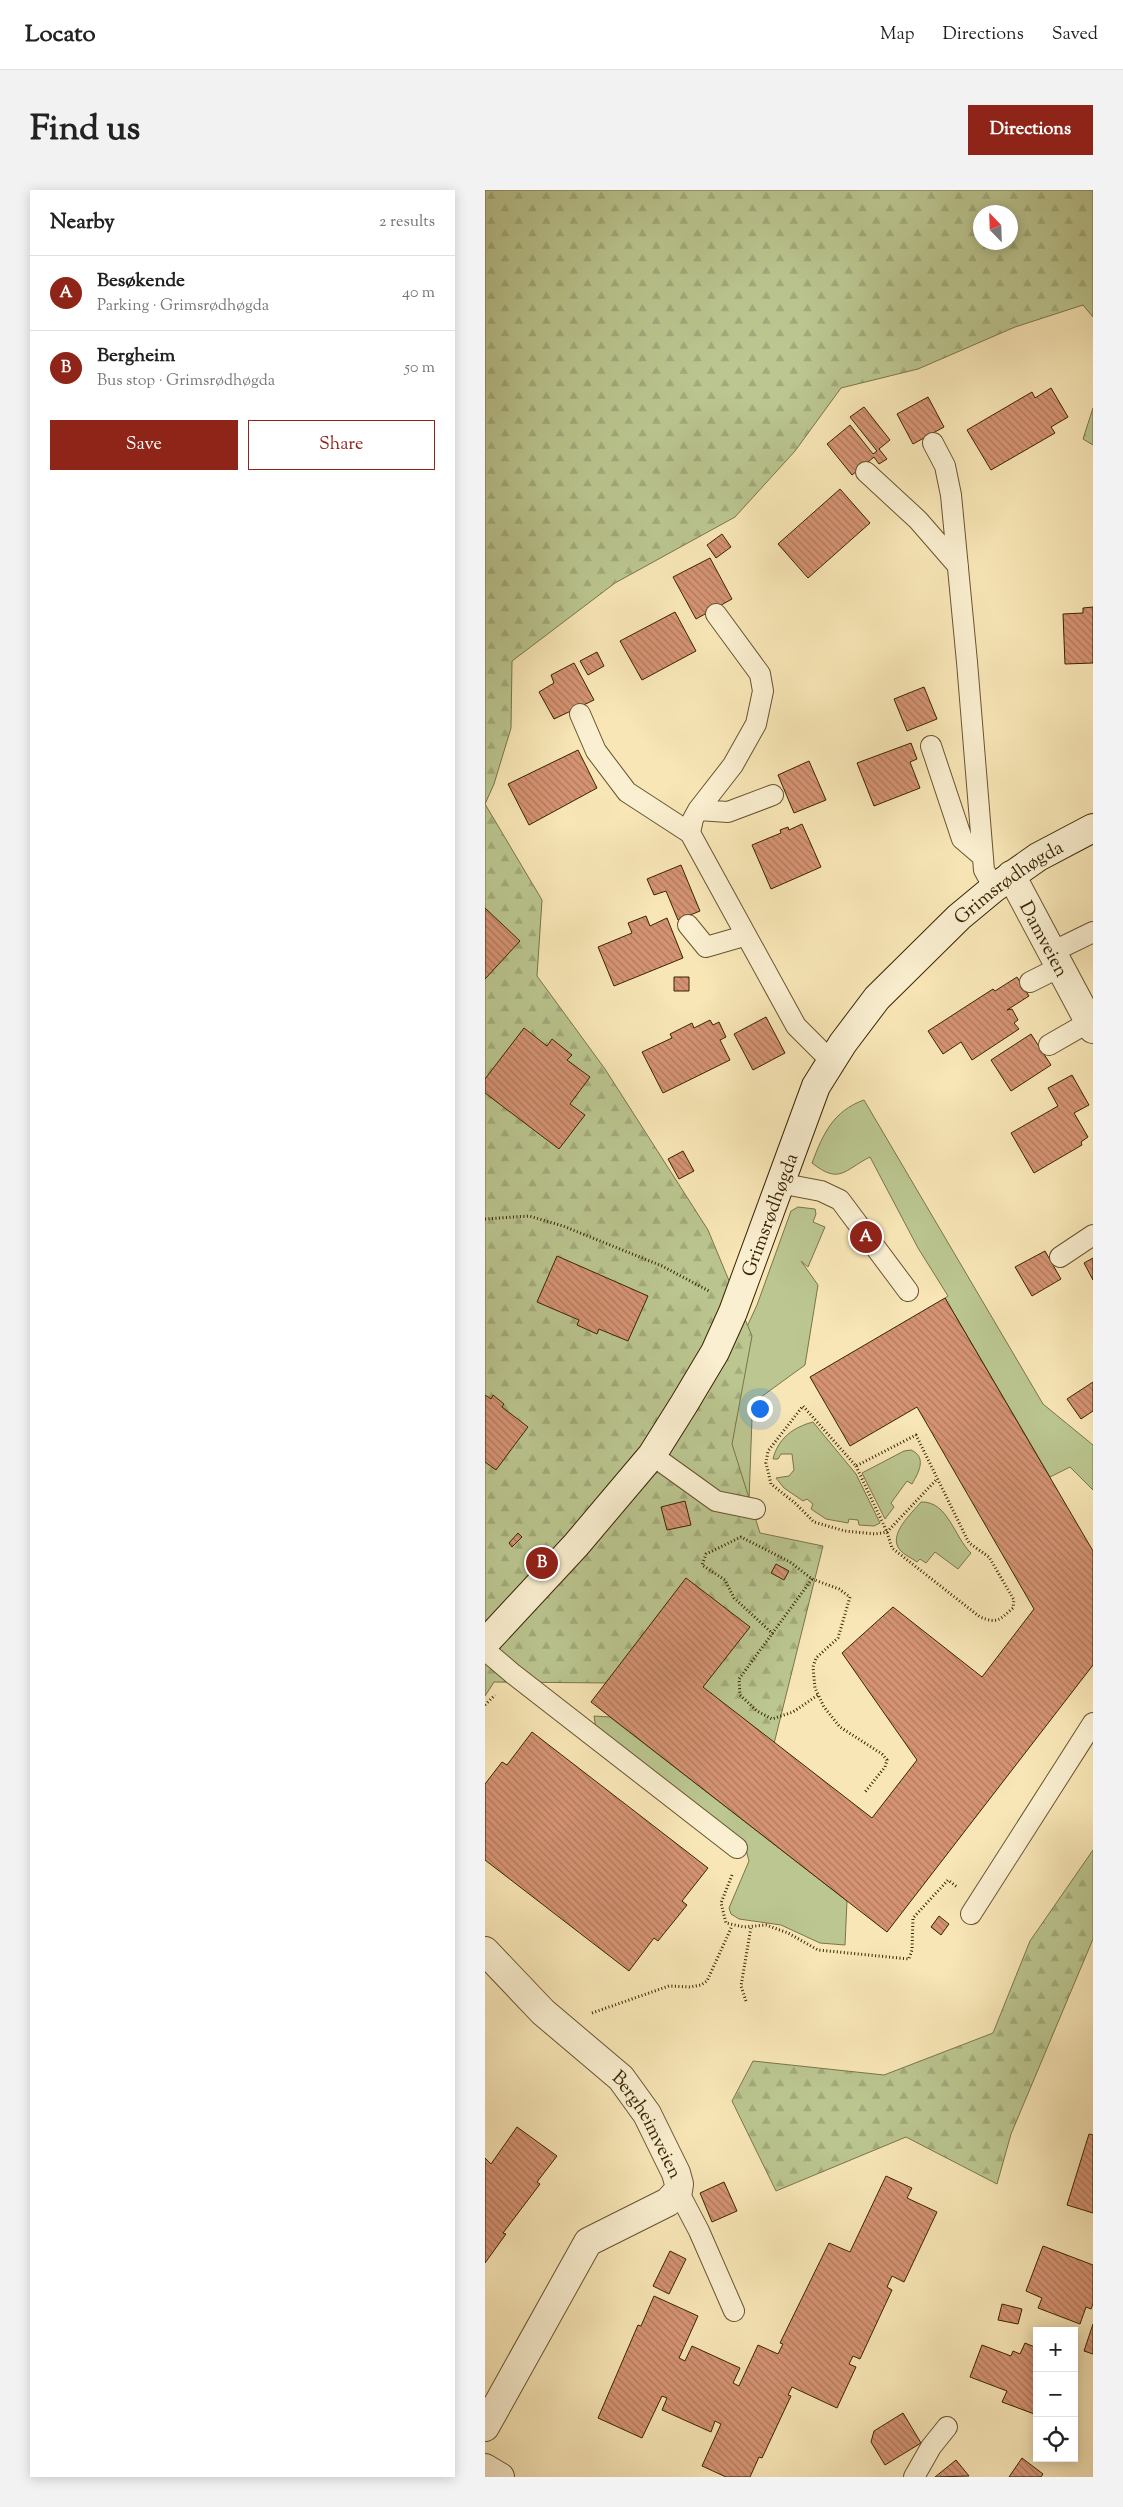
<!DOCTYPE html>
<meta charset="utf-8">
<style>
body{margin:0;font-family:"Sorts Mill Goudy",serif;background:#f2f2f2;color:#222}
.controls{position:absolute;right:15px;bottom:15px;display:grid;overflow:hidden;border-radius:0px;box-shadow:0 2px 12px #0003}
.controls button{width:45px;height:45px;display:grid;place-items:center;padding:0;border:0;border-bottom:1px solid #e0e0e0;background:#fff;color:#222;font:25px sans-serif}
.compass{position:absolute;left:488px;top:15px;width:45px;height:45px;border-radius:50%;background:#fff;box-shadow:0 2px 12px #0003;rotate:337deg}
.you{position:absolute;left:274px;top:1218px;width:18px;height:18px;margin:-12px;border:4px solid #fff;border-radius:50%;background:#1a73e8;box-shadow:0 0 0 8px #1a73e833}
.badge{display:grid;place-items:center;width:32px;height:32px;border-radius:50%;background:#8f2418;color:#fff;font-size:16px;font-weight:700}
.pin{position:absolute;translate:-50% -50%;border:2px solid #fff;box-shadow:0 1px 5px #0006}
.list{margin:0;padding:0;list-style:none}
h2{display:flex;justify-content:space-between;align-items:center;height:65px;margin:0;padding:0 20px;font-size:21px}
h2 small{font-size:16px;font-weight:400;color:#767676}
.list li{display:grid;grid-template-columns:32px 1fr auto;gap:15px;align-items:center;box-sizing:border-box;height:75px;padding:0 20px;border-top:1px solid #e0e0e0}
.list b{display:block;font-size:19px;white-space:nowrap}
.list p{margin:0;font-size:16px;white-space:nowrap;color:#767676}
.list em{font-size:16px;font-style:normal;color:#767676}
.actions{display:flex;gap:10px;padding:15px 20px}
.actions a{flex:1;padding:11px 0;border:1px solid #8f2418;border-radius:0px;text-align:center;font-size:18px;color:#8f2418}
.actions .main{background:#8f2418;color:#fff}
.icon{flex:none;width:28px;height:28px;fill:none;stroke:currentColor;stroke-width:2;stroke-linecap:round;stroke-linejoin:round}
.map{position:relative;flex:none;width:608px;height:2287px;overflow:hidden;border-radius:0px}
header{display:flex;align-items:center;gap:30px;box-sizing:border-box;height:70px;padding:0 25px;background:#fff;border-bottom:1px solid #e0e0e0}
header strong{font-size:24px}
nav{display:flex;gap:28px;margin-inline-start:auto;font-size:18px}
.intro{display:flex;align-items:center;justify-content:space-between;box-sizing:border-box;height:120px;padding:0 30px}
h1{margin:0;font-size:35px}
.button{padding:12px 22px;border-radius:0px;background:#8f2418;color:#fff;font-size:18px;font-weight:700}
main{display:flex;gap:30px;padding:0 30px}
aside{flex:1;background:#fff;border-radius:0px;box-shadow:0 2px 12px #0003}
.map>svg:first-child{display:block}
</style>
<header>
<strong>Locato</strong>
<nav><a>Map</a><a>Directions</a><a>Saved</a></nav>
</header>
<div class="intro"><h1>Find us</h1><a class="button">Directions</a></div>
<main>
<aside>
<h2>Nearby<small>2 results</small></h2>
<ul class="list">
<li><span class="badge">A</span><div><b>Besøkende</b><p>Parking · Grimsrødhøgda</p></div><em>40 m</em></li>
<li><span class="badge">B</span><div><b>Bergheim</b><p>Bus stop · Grimsrødhøgda</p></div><em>50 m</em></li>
</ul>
<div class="actions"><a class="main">Save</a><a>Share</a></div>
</aside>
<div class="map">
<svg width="608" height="2287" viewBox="0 0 608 2287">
<defs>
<pattern id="forest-firs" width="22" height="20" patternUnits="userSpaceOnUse" patternTransform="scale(1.25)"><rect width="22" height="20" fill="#bbc690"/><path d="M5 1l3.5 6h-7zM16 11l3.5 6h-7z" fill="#a2aa7b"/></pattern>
<pattern id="building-back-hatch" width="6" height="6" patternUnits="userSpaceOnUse" patternTransform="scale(1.25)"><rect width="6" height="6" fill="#d59373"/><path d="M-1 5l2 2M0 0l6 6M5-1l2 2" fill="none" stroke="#ae785c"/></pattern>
</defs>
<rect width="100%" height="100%" fill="#f8e6b6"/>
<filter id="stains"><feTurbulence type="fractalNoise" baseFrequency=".004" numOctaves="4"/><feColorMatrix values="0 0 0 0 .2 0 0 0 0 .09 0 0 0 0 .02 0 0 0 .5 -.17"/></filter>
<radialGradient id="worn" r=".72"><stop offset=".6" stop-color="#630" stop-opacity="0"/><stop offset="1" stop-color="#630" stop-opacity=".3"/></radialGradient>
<path fill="#bbc690" stroke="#7a7549" d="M379,910l179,304 50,41v45l-23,-23 -20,10 -105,-179 3,-2 -30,-48 -48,-91c-26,13 -30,28 -58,6 11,-29 21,-52 52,-63z
M313,1017l17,2 1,5 -3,8 12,5 -17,40 -7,-6 17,24 -13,80 -44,32 -9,21 -3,82 -29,-6 5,-120 32,-69 34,-94z
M328,1232l43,52 24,49 -6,3 -15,-1 -1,-5 -9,-1 -1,4 -22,-4 -15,-10 2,-5 -6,-5 -4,2 -19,-13 -8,-10 13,-2 5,-6 -2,-16h-11l-3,5h-5c5,-21 21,-32 40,-37z
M426,1260c16,7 8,22 1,34l-5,-3 -16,22 3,4 -9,12 -23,-46 42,-22z
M436,1312c27,-1 33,35 50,51l-13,16 -23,-17 -9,11 -6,-4 -3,3c-5,-4 -13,-7 -17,-12 -13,-15 12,-37 21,-48z
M109,1526l16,1 237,184 -2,44 -25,-2 -39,-18 -42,-6 -8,-5 -2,-6 20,-47 -4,-15 -149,-117z"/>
<path fill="url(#forest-firs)" stroke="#7a7549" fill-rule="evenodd" d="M0,0h608v127l-10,-12 -68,22 -97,42 -77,19 -46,63 -60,66 -120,66 -103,78 -1,67 -17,56 -9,20 57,96 -5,76 68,93 103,161 44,106 -20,108 28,89 63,13 -55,222 -154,-85 -120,-1 -9,14zM496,22h30v30h-30z
M608,218v37l-10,-6z
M608,1660v89l-82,195 -14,50 -91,-47 -130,54 -44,-90 21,-40 131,14 109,-42 37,-92z"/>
<path fill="url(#building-back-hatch)" stroke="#392402" d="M566,198l17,29 -17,10 4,6 -64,37 -24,-40 65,-38 3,6z
M443,207l16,30 -31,17 -16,-30z
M379,217l26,33 -11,9 8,10 -8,5 -5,-7 -22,18 -25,-31 23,-19 23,29 4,-3 -27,-34z
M355,299l30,34 -62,55 -30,-34z
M237,344l9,13 -15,11 -9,-13z
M225,368l22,41 -36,20 -23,-42z
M608,417v56l-28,1 -2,-50 20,-1v-5z
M190,422l21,39 -54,29 -22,-39z
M112,462l7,14 -16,9 -8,-14z
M89,473l20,37 -40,19 -15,-27 15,-9 -3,-8z
M439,497l13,32 -30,12 -13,-32z
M426,553l6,16 -7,3 10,26 -46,18 -17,-43z
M93,560l19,38 -68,37 -21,-41z
M324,571l17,39 -32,13 -16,-38z
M317,634l19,43 -50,22 -19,-44 29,-12 -1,-3 8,-3 1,3z
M196,675l19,46 -22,9 -12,-29 -12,4 -7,-16z
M0,718l35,33 -35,38z
M161,726l4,10 17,-8 16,40 -69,28 -16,-39 34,-14 -4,-10z
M189,787h15v14h-15z
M532,787l12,19 -22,14 5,-1 6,11 -4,3 5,6 -47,31 -11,-18 -18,12 -15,-23 65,-42 2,2z
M281,827l19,36 -32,17 -19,-36z
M225,830l3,5 6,-3 7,15 -6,3 10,20 -67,33 -21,-41 30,-14 -2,-4 22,-11 2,5z
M39,838l23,18 5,-7 20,16 -5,5 23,17 -20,27 15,11 -26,34 -74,-56v-14z
M546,844l20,31 -40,26 -20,-31z
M587,885l17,30 -15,8 14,24 -7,5 1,3 -48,28 -23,-40 47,-27 -10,-18z
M198,961l11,20 -15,8 -11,-20z
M560,1061l16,28 -29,17 -17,-29z
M72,1066l91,40 -20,45 -29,-12 -2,5 -20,-9 2,-5 -42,-18z
M608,1068v22l-9,-17z
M460,1108l148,253v114l-206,267 -296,-230 95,-124 64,49 -47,60 169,131 45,-58 -75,-107 51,-46 89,70 52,-68 -117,-202 -67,39 -40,-69z
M608,1192v29l-12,8 -14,-20z
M0,1205l6,4 2,-4 11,9 -2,3 26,20 -32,43 -11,-8z
M200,1311l6,24 -24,5 -6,-23z
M33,1343l4,4 -10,10 -3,-4z
M291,1374l13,7 -5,9 -13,-7z
M47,1542l176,136 -26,33 5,4 -29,36 -4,-3 -25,33 -144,-111v-76l17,-22 5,3z
M454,1726l10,8 -8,11 -10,-8z
M32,1937l40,29 -20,26 3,2 -37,49 3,1 -21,29v-105l6,6z
M604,1944l4,1v78l-26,-8z
M401,1986l26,12 -5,10 30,14 -33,70 -12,-6 -5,11 5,3 -32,69 -7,-3 -4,8 7,3 -19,41 -45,-21 -4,8 3,1 -29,62 -3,-1 -9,20h-24l-24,-11 19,-42 -6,-3 -4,11 -49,-22 5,-12 -5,-2 -20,42 -44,-20 40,-93 3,1 13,-30 44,20 -19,42 6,3 7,-15 48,22 -7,15 6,3 19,-41 20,9 5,-10 -3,-1 49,-100 21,9z
M239,1992l13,29 -25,11 -12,-29z
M558,2056l50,19v39l-2,5 -5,-2 -6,17 -42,-16 4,-10 -16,-7z
M185,2061l16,8 -17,35 -16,-8z
M517,2114l20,5 -4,15 -20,-4z
M608,2134v30l-9,-3z
M540,2153l12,5v67l-35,-13 5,-11 -37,-14 12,-32 29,11 2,-5 7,3z
M418,2223l18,30 -36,22 -14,-23 3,-11z
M537,2268l21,16 -2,3h-32z
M471,2270l13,16 -34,1z"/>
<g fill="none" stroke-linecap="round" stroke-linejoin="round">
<g stroke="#69542f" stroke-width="22">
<path id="service" d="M448,253l12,23 6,29 16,167 17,208 10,18
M381,282l52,48 40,46
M231,424l44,60 3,17 -7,33 -23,41 -35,45 -5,9 -3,14 106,193 36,36
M95,524l16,37 31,41 63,41
M446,556l31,93 21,18
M213,620l30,2 45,-17
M203,735l18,22 38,-11
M567,762l41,-20
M545,792l30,-15
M564,855l40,-23
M294,993l42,8 19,9 68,91
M575,1067l33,-22
M167,1265l64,46 39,8
M0,1460l28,24 224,174
M486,1724l122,-191
M193,2001l21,40 35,80
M429,2287l17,-30 16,-20"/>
</g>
<g stroke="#69542f" stroke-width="30">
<g id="minor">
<path id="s1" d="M526,685l82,154"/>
<path id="s2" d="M0,1761l58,61 78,66 26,36 29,59 3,11 -1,7 -10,11 -80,40 -103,185"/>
<path d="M0,2278l15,9"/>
</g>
</g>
<g stroke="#392402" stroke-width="30">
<g id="secondary">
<path id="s3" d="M0,1453l91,-98 76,-90 32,-51 31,-52 18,-40 83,-226 27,-43 34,-45 82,-81 35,-29 44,-31 55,-29"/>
</g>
</g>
<path stroke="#392402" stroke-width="3" stroke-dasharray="1 2.5" stroke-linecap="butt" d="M0,1029l44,-3 34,10 99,40 47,25
M371,1276l31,66 5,16 88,69c18,7 19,3 33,-9l1,-8 -25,-43 -20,-14 -53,-108 -60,31 -53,-60 -35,45 -2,12 5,21 24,19 19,19 31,9 30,3 12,-2 50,-53
M327,1389l-73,100 1,16 17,16 15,8 21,-7 25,-17
M288,1444l-39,-36 -9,-18 -23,-15 4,-11 35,-17 49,25 22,17 27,10 11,8 -12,41 -22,20 -3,9 2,21 9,19 16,20 42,27 5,6 -2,7 -20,25
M0,1515l10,-10
M247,1685l-11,28 5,20 18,4 22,-2 22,8 30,17 91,9 3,-9 1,-32 35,-38 9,7
M261,1811l-5,-15 10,-59
M107,1823l77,-27 21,1 11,-2 6,-4 25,-55"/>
<use href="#service" stroke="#faefd0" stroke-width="20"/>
<use href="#minor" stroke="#faefd0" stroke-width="28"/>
<use href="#secondary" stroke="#faefd0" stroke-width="28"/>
</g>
<g text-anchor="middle" stroke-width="4.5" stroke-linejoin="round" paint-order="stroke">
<g font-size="19" fill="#392402" stroke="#faefd0">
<text dy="7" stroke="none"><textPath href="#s3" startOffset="940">Grimsrødhøgda</textPath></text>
<text dy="7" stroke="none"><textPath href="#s1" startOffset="72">Damveien</textPath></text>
<text dy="7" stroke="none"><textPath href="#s3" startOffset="520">Grimsrødhøgda</textPath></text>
<text dy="7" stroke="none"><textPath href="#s2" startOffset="240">Bergheimveien</textPath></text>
</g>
</g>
<rect width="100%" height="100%" filter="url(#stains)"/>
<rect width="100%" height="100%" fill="url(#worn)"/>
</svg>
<div class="controls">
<button>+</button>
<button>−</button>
<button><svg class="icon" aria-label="locate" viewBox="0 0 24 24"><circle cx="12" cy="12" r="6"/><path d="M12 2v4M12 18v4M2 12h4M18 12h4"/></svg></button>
</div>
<svg class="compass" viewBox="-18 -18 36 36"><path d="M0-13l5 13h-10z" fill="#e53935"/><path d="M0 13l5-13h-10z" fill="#767676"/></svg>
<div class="you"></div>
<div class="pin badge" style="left:381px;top:1047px">A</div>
<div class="pin badge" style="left:57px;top:1373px">B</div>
</div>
</main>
